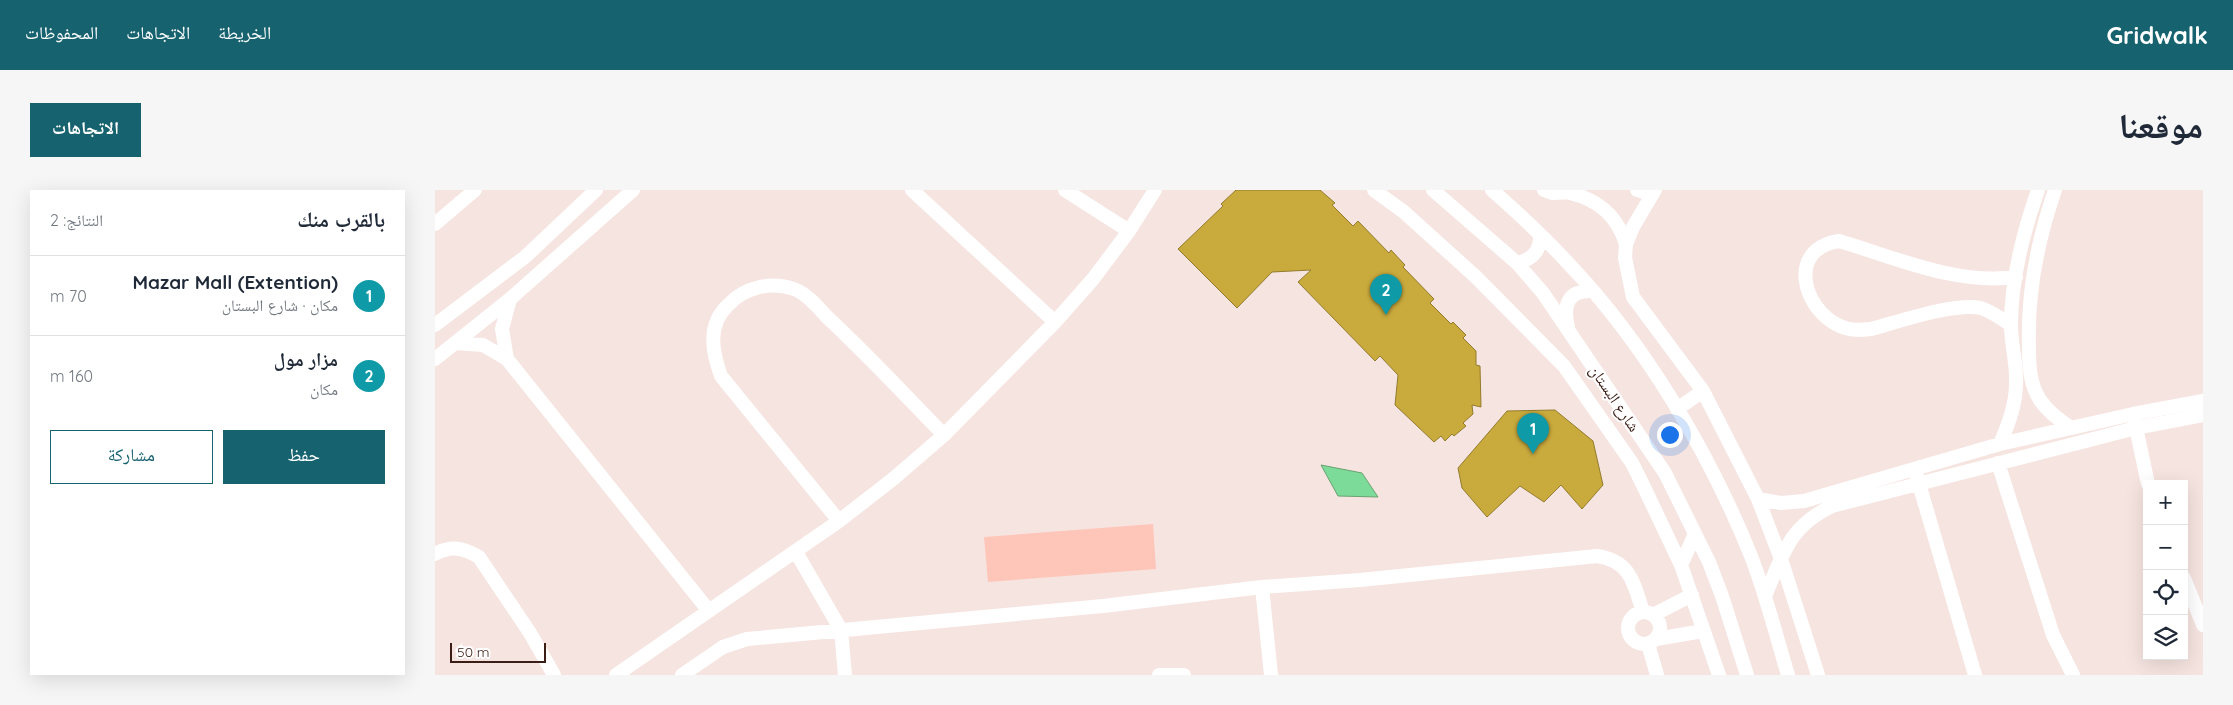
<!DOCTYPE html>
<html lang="ar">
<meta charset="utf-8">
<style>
body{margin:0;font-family:Quicksand,"Noto Naskh Arabic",sans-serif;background:#f6f6f7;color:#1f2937;direction:rtl}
.controls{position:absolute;right:15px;bottom:15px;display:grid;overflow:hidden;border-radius:0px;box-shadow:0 5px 20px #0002}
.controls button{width:45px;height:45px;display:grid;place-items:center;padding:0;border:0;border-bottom:1px solid #e0e1e3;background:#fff;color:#1f2937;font:25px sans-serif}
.scale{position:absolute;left:15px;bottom:12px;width:96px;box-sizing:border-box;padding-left:5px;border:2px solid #3c1d16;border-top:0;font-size:14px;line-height:18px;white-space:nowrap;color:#3c1d16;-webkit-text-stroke:4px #fff;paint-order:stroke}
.you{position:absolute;left:1234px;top:244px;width:18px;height:18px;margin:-12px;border:4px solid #fff;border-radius:50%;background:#1a73e8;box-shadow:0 0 0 8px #1a73e833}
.badge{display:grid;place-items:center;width:32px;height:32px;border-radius:50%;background:#17626f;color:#fff;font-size:16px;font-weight:700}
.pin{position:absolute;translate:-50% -41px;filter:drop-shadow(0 1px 2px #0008)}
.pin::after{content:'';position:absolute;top:26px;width:18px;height:15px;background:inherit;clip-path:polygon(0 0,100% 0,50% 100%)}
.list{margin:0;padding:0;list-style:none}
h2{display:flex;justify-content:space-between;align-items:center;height:65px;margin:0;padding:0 20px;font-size:21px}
h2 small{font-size:16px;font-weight:400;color:#747a83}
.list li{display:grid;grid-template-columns:32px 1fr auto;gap:15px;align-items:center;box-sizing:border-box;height:80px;padding:0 20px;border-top:1px solid #e0e1e3}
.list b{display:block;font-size:19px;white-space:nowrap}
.list p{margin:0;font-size:16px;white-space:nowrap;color:#747a83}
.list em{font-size:16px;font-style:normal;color:#747a83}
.actions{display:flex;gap:10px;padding:15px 20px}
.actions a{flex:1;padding:11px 0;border:1px solid #17626f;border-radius:0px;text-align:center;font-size:18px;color:#17626f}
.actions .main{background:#17626f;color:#fff}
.icon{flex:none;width:28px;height:28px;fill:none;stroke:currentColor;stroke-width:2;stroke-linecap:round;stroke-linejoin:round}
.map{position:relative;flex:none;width:1768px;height:485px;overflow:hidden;direction:ltr;border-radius:0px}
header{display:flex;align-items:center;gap:30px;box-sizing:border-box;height:70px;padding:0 25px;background:#17626f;color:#fff}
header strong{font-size:24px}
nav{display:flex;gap:28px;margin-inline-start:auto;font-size:18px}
.intro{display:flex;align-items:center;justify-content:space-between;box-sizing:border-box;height:120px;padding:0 30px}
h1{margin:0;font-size:35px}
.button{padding:12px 22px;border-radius:0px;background:#17626f;color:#fff;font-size:18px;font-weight:700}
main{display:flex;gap:30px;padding:0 30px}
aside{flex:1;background:#fff;border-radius:0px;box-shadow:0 5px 20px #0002}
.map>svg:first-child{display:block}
</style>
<header>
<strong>Gridwalk</strong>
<nav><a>الخريطة</a><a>الاتجاهات</a><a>المحفوظات</a></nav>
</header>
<div class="intro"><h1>موقعنا</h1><a class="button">الاتجاهات</a></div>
<main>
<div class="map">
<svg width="1768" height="485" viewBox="0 0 1768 485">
<rect width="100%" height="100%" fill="#f6e4e0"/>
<path fill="#fec6b9" d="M718,334l3,45 -168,13 -4,-45z"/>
<path fill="#7ddb99" stroke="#6aa272" d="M886,275l41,8 16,24 -40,-1z"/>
<path fill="#c9aa3d" stroke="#937c2e" d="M801,0h84l15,13 -3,2 21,21 5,-5 31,32 2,-3 14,15 -2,2 31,32 -4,4 21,21 2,-2 13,13 -3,3 13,13v14l4,1 1,41 -9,-2 1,9 -10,9 3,3 -12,10 -2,-2 -7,7 -4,-5 -7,6 -39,-37 3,-30 -18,-19 -5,5 -77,-79 13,-12 -39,2 -35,36 -59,-59 45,-43 -2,-2z
M1120,220l38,31 10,44 -21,24 -21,-24 -17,17 -24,-16 -33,31 -25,-29 -4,-20 49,-57z"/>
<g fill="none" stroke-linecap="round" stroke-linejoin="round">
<path stroke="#fff" stroke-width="14" d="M477,0l143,132
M630,0l64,41
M939,0l30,22 72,65 88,89 68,97 11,22 38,80 38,110
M998,0l84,73 26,30 122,180 44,89 13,34 25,79
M1057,0c26,23 52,47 76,73 77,81 141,189 183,293 15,39 25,79 37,119
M1109,0l8,3 27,-1
M1202,0l11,3 5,-1
M1220,0l-22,37 -7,17 -1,14 8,39 70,94 55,108 23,60 37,116
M1620,0c-18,52 -28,103 -26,158 0,18 1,37 11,52 8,12 19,20 31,28
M1135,3c29,7 47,23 56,51
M0,34l40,-34
M1082,73c15,-3 24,-13 23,-28
M0,135l90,-68 71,-67
M1576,135c-10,-7 -19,-13 -30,-17 -26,-6 -83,14 -110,21 -10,1 -21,2 -31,-3 -37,-16 -54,-77 -1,-85 58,17 116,44 177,36
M1133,137c-5,-21 -1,-37 24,-36
M21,153l27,2 24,14 202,252
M0,169l75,-60 123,-109
M72,169l-5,-30 8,-30
M1242,219l26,-18
M1699,228l14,66
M1565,254c9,-21 17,-42 16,-66 0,-18 -5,-35 -5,-53 0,-46 12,-92 27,-135
M1563,273l55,172 20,40
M1482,287l58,198
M1323,309l23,4 23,-2 196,-57 133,-30 70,-13
M404,331l-118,-145c-9,-25 -14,-51 7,-71 17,-18 43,-24 66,-16 12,4 24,18 32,27 41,38 79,79 118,119
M361,362l45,78 4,45
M0,364c16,-9 29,-6 44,3l51,76 24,42
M1246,375l14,-31
M1749,388l19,47
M827,397l9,88
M1330,406c18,-41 23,-69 67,-90l304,-78 67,-13
M1193 438a16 16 0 1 1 32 0a16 16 0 1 1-32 0Z
M1218,425l39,-20
M1221,449l47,-8
M1213,454l9,31
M181,485l223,-154 54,-42 51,-44 111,-113 38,-43 36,-48 26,-41
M247,485l41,-28 24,-8 356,-33 159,-19 98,-7 237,-24c34,5 37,28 46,56
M724,485h25"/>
</g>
<g text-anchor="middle" stroke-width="4" stroke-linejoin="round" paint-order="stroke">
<g font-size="16" fill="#3c1d16" stroke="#fff">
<text transform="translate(1180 208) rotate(56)" y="6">شارع البستان</text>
</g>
</g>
</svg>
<div class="controls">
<button>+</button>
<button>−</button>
<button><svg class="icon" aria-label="locate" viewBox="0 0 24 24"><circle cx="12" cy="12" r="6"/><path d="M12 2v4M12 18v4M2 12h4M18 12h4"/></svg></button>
<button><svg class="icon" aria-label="layers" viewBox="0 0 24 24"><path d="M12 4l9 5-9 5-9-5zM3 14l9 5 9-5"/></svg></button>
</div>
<div class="scale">50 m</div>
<div class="you"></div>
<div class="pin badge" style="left:1098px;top:264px;background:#0f9aa8">1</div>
<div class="pin badge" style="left:951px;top:125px;background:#0f9aa8">2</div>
</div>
<aside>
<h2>بالقرب منك<small>النتائج: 2</small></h2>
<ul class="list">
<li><span class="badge" style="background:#0f9aa8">1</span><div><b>Mazar Mall (Extention)</b><p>مكان · شارع البستان</p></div><em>70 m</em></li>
<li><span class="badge" style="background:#0f9aa8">2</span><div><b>مزار مول</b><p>مكان</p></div><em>160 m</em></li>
</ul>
<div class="actions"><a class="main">حفظ</a><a>مشاركة</a></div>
</aside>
</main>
